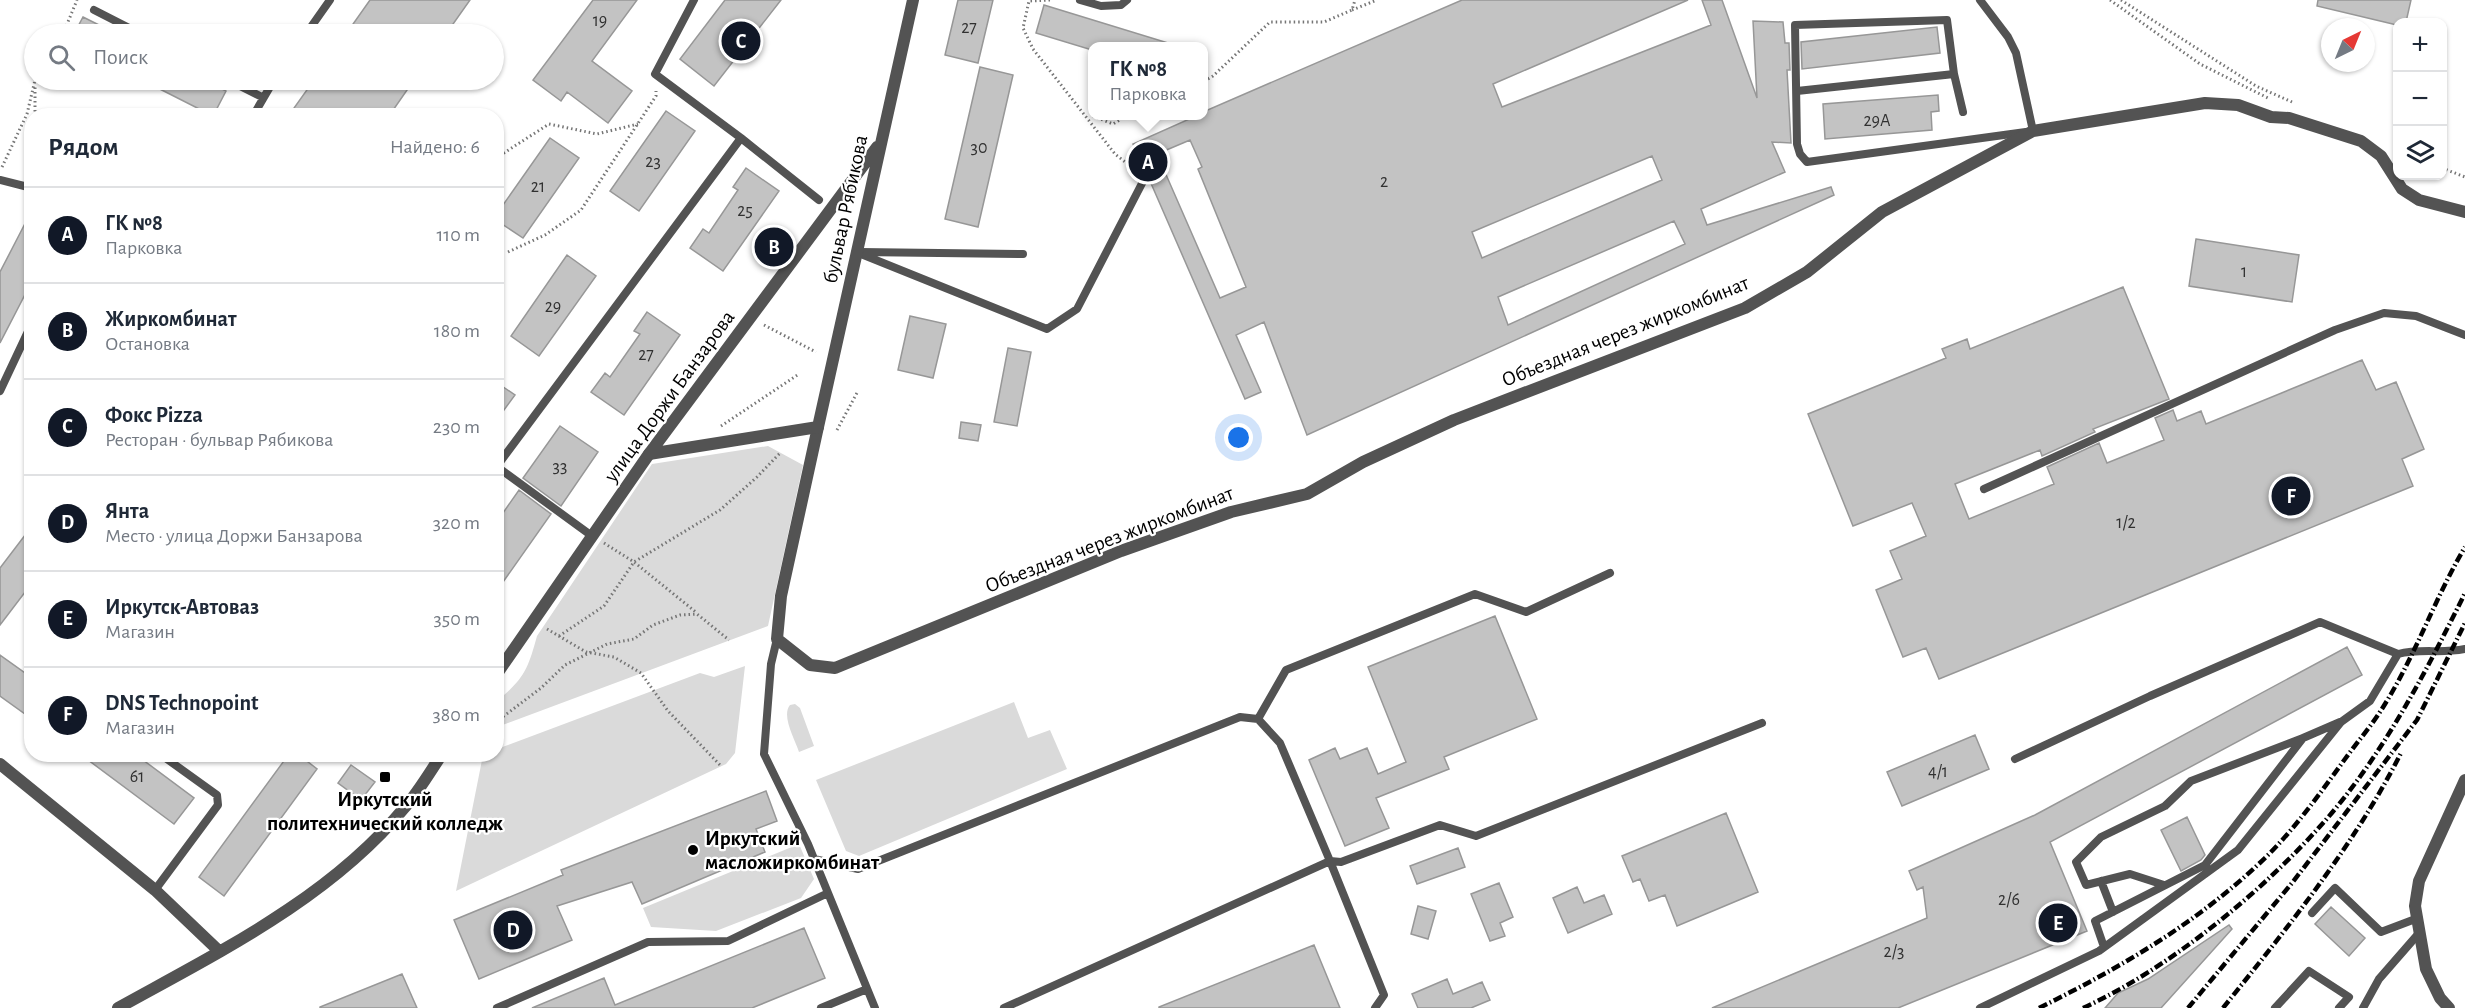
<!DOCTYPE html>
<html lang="ru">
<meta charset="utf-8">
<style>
body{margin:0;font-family:"Alegreya Sans",sans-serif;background:#f6f6f7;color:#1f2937}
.controls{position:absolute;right:18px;top:18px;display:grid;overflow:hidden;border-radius:12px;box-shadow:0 2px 4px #0004}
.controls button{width:54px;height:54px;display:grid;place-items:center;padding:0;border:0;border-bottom:2px solid #e0e1e3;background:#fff;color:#1f2937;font:30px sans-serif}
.compass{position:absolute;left:2321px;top:18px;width:54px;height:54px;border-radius:50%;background:#fff;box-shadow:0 2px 4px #0004;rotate:43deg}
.you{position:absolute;left:1239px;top:438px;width:21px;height:21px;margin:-15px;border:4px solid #fff;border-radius:50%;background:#1a73e8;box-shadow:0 0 0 9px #1a73e833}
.badge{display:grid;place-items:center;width:39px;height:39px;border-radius:50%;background:#111827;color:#fff;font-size:20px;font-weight:700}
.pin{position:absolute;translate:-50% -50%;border:3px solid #fff;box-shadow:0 2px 6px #0006}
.popup{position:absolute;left:1088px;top:42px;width:120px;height:78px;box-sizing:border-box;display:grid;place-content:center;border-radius:12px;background:#fff;filter:drop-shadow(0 2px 4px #0005);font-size:20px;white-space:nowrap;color:#747a83}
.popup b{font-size:22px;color:#1f2937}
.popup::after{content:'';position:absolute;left:50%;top:100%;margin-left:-12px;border:12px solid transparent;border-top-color:#fff}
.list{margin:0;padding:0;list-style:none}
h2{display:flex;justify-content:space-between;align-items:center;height:78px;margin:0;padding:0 24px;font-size:26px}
h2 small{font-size:20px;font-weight:400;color:#747a83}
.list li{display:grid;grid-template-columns:39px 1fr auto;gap:18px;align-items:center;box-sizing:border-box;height:96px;padding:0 24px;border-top:2px solid #e0e1e3}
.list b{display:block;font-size:22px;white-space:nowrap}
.list p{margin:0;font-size:20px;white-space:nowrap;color:#747a83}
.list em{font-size:20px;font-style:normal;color:#747a83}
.icon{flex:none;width:33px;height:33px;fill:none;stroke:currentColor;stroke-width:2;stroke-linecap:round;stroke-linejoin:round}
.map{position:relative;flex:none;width:2465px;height:1008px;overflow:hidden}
.search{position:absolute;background:#fff;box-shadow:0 2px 4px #0004;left:24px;top:24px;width:480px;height:66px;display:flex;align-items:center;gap:15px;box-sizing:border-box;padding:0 21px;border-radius:33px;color:#747a83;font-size:22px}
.panel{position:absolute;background:#fff;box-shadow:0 2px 4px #0004;left:24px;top:108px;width:480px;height:654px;border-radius:24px}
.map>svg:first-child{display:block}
</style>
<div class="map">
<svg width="2465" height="1008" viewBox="0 0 2465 1008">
<rect width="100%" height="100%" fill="#fff"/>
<path fill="#dadada" d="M768,446l35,19 -35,161 -271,101v-26c27,-22 31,-32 40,-65l115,-172z
M745,666l-10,87 -9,11 -270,127 27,-136 13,-1 1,-5 203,-76 14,4z
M1014,702l14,36 22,-8 17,39 -208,87 -13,-5 -30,-71z
M795,704l5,4 14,38 -15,6c-4,-13 -18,-36 -9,-47z
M799,844l15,35 -13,19 -85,33 -65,-4 -8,-19z"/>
<path fill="#c3c3c3" stroke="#979797" stroke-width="1.5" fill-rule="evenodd" d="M370,0h100l-24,34h-100z
M593,0h44l-45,61 40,30 -24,32 -41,-31 -6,9 -28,-21z
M725,0h56l-67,86 -34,-27z
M958,0h35l-15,63 -33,-8z
M1462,0h226l-195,84 9,23 209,-82 -9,-25h20l35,98 -4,-77 30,1 2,21h4l1,27h-3l4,73 -19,-1 13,30 -84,37 6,16 124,-38 3,8 -527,240 -43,-113 -28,13 25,57 -16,7 -95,-218 6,-12v-6l-6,-3 -6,7 -11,-23 63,-28h7v-4zM1190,140l12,27 -4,2 48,118 -26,11 -63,-144zM1652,156l10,24 -180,78 -10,-26zM1674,221l11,23 -177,81 -10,-28z
M2318,0h93l-5,22h-9v3l-80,-19z
M1044,5l124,38 -1,3h-75v4l-56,-17z
M83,17l34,17h-43z
M1937,27l3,26 -138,16 -1,-27z
M980,67l33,8 -35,152 -33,-8z
M142,80h63l21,11 -13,25z
M314,80h100l-25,36h-85l-10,-8z
M1938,95l1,16 -8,1 1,18 -107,9 -2,-35z
M666,111l29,20 -56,80 -29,-20z
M550,138l29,20 -56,80 -27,-18v-5z
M746,168l33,23 -56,80 -33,-23 13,-19 6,4 29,-43 -5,-3z
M32,210v71l-32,62v-71z
M2196,239l103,16 -7,47 -103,-16z
M567,255l29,21 -57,80 -28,-20z
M2123,287l46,112 -76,30 2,3 -53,24 -2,-6 -85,34 14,35 85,-35 -7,-17 52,-24 8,20 57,-23 -9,-22 18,-8 4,11 24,-10 5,13 156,-64 14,30 20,-8 28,67 -22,10 11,27 -474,193 -13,-31 -23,9 -27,-67 26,-11 -12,-28 36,-15 -14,-33 -59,23 -45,-112 138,-56 -4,-9 25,-10 3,10z
M647,312l33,23 -56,80 -33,-23 14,-19 5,4 30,-43 -6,-3z
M910,316l36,8 -13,54 -35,-8z
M1008,348l23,4 -14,74 -23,-4z
M496,382l19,13 -19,26z
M961,422l20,3 -3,16 -19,-3z
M560,426l38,26 -37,54 -38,-28z
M519,490l32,24 -55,78v-69z
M32,526v57l-32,42v-57z
M1495,616l42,103 -93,38 5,12 -73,29 13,30 -44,18 -36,-86 26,-12 5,11 27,-11 11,26 28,-12 -38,-95z
M2347,647l15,28 -312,167 37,89 -189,77h-186l215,-90 -4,-31 -6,3 -8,-19 126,-56z
M0,655l32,23v41l-32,-23z
M1975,735l14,34 -87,37 -15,-34z
M80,754h55l59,44 -20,26z
M289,754h9l19,15 -93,127 -25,-19z
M351,765l24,17 -14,18 -23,-17z
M766,791l11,30 -21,8 9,23 -123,52 -10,-22 -75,24 15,34 -93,39 -25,-59 109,-45 -2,-5z
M1726,813l32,79 -81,34 -12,-31 -16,6 -9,-22 -7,3 -11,-26z
M2187,817l18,38 -4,5 -20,11 -20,-41z
M1458,848l7,19 -48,17 -7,-18z
M1499,883l14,34 -13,6 5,13 -15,5 -19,-47z
M1577,887l7,16 20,-8 8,19 -44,19 -15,-35z
M1418,906l18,5 -8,28 -17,-5z
M2331,907l34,31 -16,18 -34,-32z
M2229,925l3,4 -71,79h-56l13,-15 30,-14z
M804,928l21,50 -73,30h-220l72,-30 11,27z
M1314,945l26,63h-181v-1z
M402,974l15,34h-97v-1z
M1447,979l6,15 29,-12 8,18 -19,8h-53l-6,-14z"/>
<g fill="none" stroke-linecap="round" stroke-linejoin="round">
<path stroke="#757575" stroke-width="3" stroke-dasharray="1.5 3" stroke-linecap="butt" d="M1050,0l-21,1 -6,27 10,21 82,105 19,15
M2110,0l90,64 68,34
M2121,0l135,86 36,16
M1352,10l25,-10
M63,34l14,-34
M1204,81l9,-5 57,-54h54l28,-12 3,-10
M35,116v-29
M1093,116l20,8 13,-8
M496,158l53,-34 48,10 41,-10
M2,167l25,-53 8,-34
M2442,168l23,9
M508,252l37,-17 36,-25 75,-114v-5
M764,325l52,27
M721,426l78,-52
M837,430l21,-39
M604,543l30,19 63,51
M547,629l39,23 28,5 27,16 27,38 53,55
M559,636l45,-30 30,-44 86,-52 37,-33 24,-25
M496,722l45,-34 24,-23 42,-21 27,-5 19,-14 27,-10 17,-1 32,26"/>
<path stroke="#535353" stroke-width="8" d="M1080,0l21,6 20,-1 6,-5
M94,10l47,24
M306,34l24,-34
M1954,74l9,38
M228,80l34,17
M1797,91l157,-17 -7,-54 -152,5 2,119 3,10 7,8 226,-31 -17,-78 -8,-16 -28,-37
M253,116l21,-36
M741,138l78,62
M0,180l32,8
M856,252l191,77 30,-20 74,-143
M860,252l163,2
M496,273l3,-3
M0,391l32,-68
M496,466l96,70
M497,466l244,-328 -86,-64 39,-74
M1984,489l351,-159 49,-17 32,3 49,19
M777,639l-6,25 -7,90 44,90 67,164
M32,651v6
M1258,719l28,-49 189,-76 51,18 84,-39
M2015,759l135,-63 170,-74 78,32
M814,859l44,10 382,-152 18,2 22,24 50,118 11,1 99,-37 36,11 286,-113
M2101,881l12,31
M2164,885l-34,-11 -44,11 -10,-23 25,-25 64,-31 26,-25 112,-43
M155,890l63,-85 -1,-10 -57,-41
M2312,913l23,-25 46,44 37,-14
M2104,947l-9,-26 110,-56 98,-127 37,-16
M497,1008l151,-66 80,-1 100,-48
M821,1008l46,-19
M1004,1008l326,-147 54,134 -9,13
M1980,1008l119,-57 139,-101 103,-128 29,-21 28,-47c23,-6 43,0 67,-5
M2275,1008l34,-37 40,26 -10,11
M2363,1008l16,-29 41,-47"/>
<path stroke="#535353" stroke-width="12" d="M818,427l-37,169 -4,43 33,26 25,3 286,-117 110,-39 76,-18 56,-32 91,-42 291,-112 62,-36 75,-60 151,-81 172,-28 33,2 33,12 18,1 72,23 20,15 21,33 17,11 46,12
M496,675l153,-221
M0,764l155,126 64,61
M118,1008c101,-56 212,-110 287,-201 14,-16 25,-35 37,-53
M2449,1008l-9,-10 -14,-29 -11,-63 4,-25 46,-101"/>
<path stroke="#535353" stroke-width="12" d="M649,454l169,-27 95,-427
M649,454l228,-307"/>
<path stroke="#000" stroke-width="4.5" stroke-dasharray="9 3 1.5 3" stroke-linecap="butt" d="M2039,1008c83,-41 163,-88 229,-153 29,-29 53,-63 77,-96 13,-18 28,-35 40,-55 31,-50 50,-106 80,-157
M2083,1008c87,-40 178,-115 241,-186 59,-67 102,-150 141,-229
M2188,1008l104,-125 125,-163 48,-97
M2223,1008c65,-81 131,-162 178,-255"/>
</g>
<g fill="#000" stroke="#fff" stroke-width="2">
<rect x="379" y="771" width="12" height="12" rx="3"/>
<circle cx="693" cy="850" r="6"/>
</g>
<g text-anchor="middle" stroke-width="4.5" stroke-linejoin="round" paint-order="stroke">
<g font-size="18" fill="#313131">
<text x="600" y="26">19</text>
<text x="969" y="33">27</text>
<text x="1877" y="126">29А</text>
<text x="979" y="153">30</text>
<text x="653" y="167">23</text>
<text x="1384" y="187">2</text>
<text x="538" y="192">21</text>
<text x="745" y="216">25</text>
<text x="2244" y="277">1</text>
<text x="553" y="312">29</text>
<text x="646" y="360">27</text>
<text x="560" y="472">33</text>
<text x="2126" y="528">1/2</text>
<text x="1938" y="777">4/1</text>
<text x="137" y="782">61</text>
<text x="2009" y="905">2/6</text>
<text x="1894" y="957">2/3</text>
</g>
<g font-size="21" fill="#000" stroke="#fff">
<text transform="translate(845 209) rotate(-78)" y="7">бульвар Рябикова</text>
<text transform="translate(1625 331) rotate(-22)" y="7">Объездная через жиркомбинат</text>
<text transform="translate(669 396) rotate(-54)" y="7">улица Доржи Банзарова</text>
<text transform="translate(1109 539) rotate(-21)" y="7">Объездная через жиркомбинат</text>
</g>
<g font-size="21" font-weight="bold" fill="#000" stroke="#fff">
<text x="385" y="806">Иркутский<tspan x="385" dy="24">политехнический колледж</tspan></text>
<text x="705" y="845" text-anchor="start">Иркутский<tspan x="705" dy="24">масложиркомбинат</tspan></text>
</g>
</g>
</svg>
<div class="controls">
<button>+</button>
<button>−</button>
<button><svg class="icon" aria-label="layers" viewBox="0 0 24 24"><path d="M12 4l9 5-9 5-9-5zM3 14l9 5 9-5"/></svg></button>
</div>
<svg class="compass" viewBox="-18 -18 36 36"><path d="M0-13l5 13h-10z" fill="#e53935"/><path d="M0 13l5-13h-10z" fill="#747a83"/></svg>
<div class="you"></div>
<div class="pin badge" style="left:1148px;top:162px">A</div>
<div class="popup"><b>ГК №8</b>Парковка</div>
<div class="pin badge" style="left:774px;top:247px">B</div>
<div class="pin badge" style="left:741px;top:41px">C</div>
<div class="pin badge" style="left:513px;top:930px">D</div>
<div class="pin badge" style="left:2058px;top:923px">E</div>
<div class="pin badge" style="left:2291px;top:496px">F</div>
<div class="search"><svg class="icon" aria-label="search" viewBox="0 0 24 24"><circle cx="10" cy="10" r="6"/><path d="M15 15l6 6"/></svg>Поиск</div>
<section class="panel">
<h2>Рядом<small>Найдено: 6</small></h2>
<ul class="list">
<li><span class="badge">A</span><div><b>ГК №8</b><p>Парковка</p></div><em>110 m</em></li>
<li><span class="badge">B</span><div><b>Жиркомбинат</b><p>Остановка</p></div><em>180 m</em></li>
<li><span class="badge">C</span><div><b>Фокс Pizza</b><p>Ресторан · бульвар Рябикова</p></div><em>230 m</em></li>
<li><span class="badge">D</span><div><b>Янта</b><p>Место · улица Доржи Банзарова</p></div><em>320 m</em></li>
<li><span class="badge">E</span><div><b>Иркутск-Автоваз</b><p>Магазин</p></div><em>350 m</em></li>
<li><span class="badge">F</span><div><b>DNS Technopoint</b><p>Магазин</p></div><em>380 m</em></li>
</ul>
</section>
</div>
